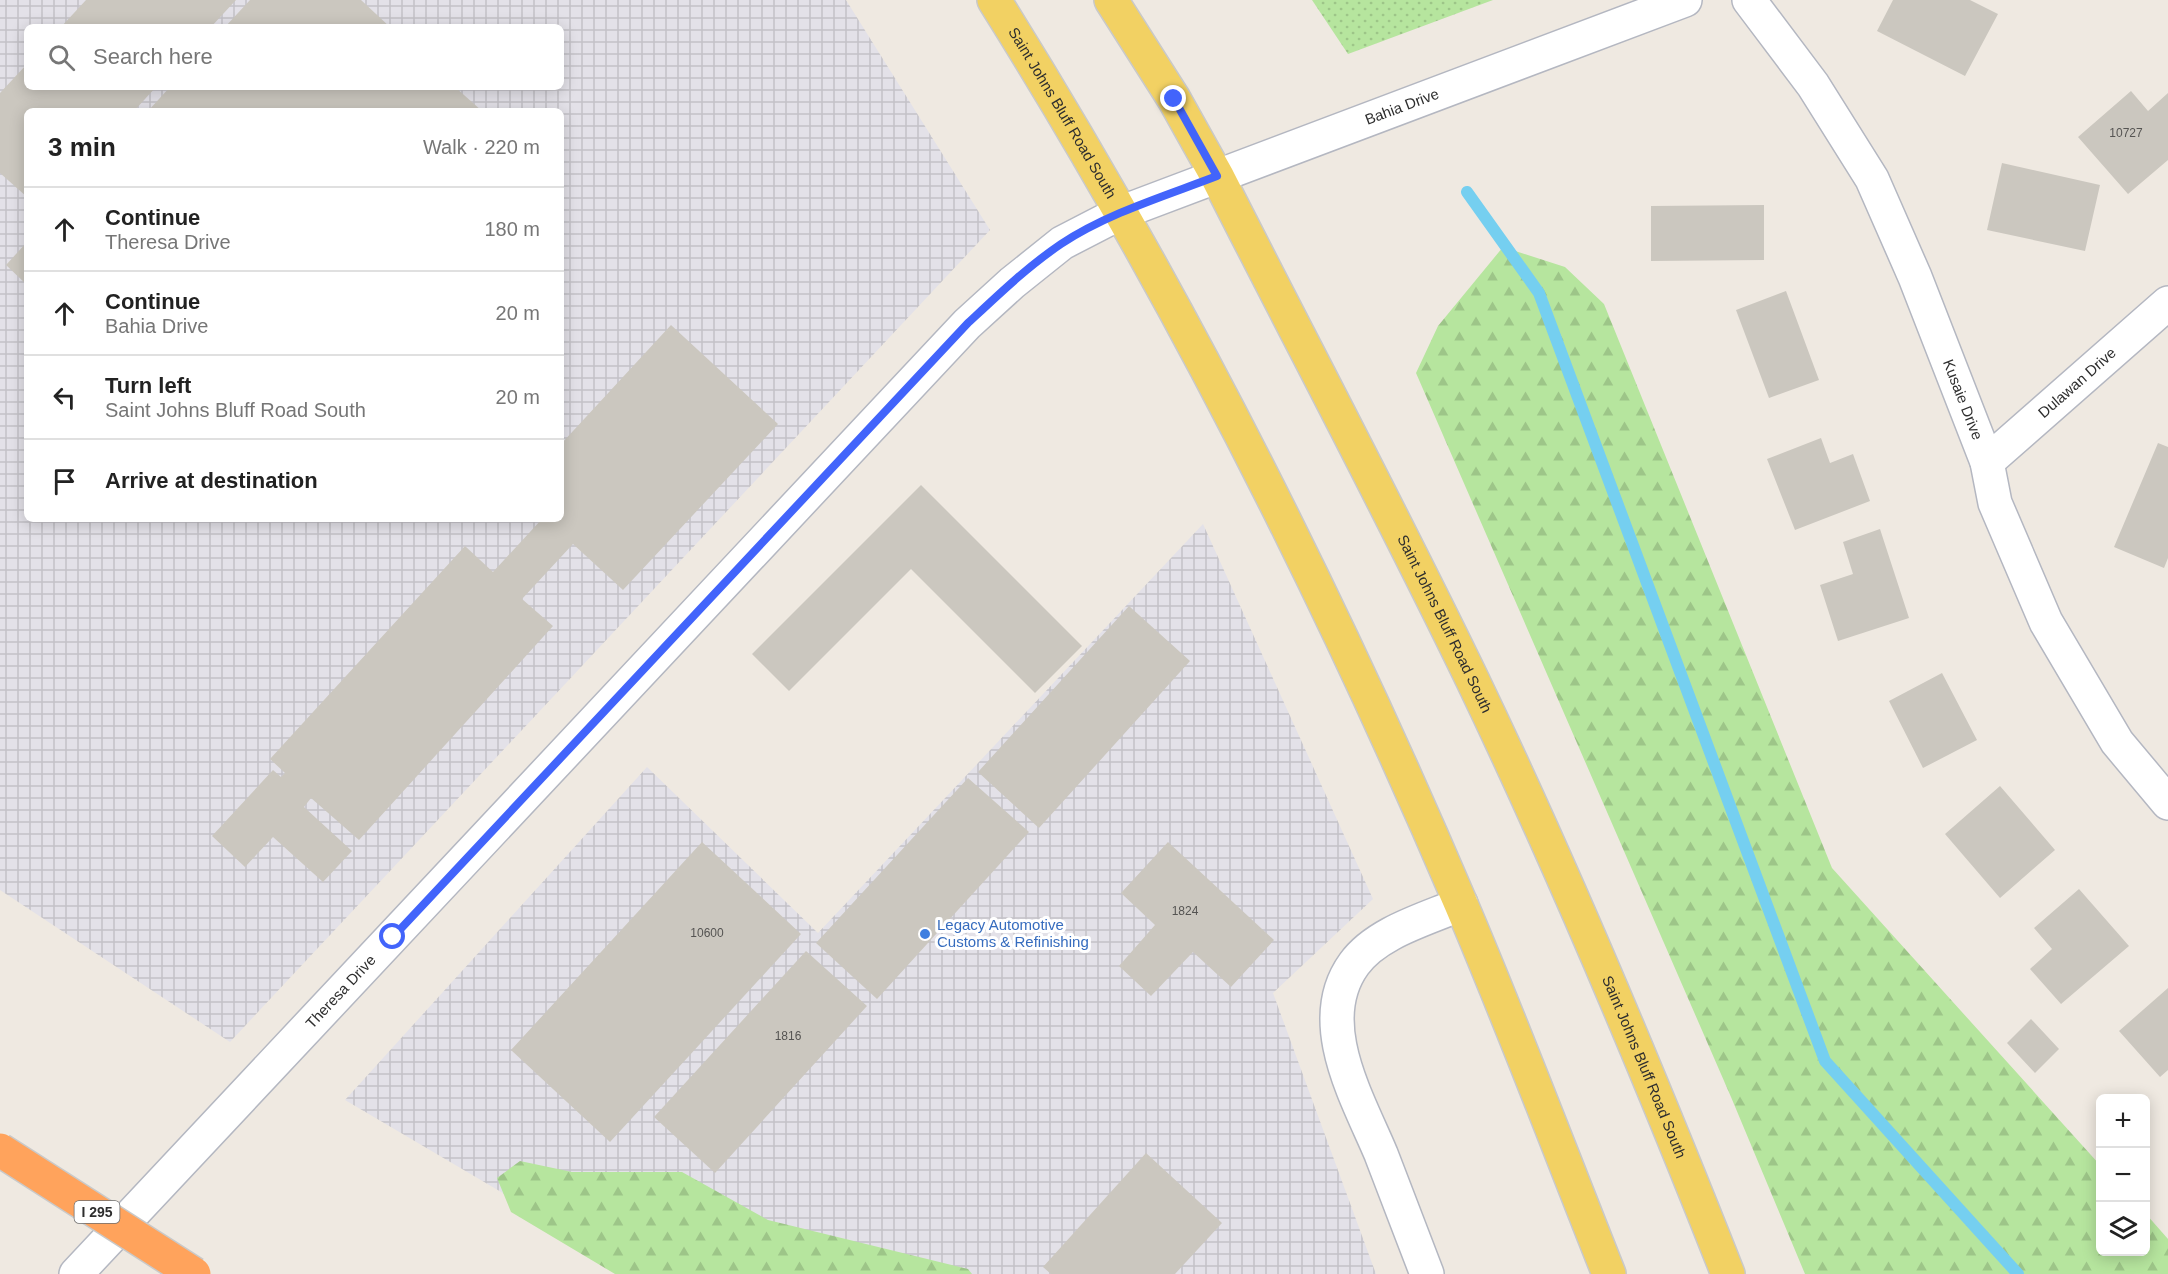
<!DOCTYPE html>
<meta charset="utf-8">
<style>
body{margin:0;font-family:Arial,sans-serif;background:#f6f6f6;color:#222}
.controls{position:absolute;right:18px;bottom:18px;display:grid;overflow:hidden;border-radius:9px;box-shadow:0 3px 15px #0003}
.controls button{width:54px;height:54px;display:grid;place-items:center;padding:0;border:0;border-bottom:2px solid #e0e0e0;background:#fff;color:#222;font:30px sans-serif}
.stop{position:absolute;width:18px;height:18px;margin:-14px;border:4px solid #4264fb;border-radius:50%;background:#fff}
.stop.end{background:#4264fb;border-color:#fff;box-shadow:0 2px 6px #0008}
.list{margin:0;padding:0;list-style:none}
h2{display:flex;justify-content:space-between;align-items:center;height:78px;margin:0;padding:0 24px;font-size:26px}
h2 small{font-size:20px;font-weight:400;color:#767676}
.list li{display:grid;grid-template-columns:39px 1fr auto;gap:18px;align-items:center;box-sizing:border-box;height:84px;padding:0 24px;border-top:2px solid #e0e0e0}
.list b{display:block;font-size:22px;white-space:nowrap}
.list p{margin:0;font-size:20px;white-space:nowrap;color:#767676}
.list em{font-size:20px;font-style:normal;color:#767676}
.icon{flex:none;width:33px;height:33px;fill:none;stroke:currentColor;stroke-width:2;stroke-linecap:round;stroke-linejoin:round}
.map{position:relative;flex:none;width:2168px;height:1274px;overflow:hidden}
.search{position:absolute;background:#fff;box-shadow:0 3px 15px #0003;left:24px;top:24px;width:540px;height:66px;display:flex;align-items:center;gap:15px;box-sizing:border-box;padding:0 21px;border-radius:9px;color:#767676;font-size:22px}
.panel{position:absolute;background:#fff;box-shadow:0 3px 15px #0003;left:24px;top:108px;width:540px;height:414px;border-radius:9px}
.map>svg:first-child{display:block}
</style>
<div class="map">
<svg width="2168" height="1274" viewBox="0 0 2168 1274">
<defs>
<pattern id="industrial-grid" width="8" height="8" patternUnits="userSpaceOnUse" patternTransform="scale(1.5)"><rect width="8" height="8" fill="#e3e1e8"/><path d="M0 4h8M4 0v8" fill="none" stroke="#c3c1c7"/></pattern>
<pattern id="grass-dots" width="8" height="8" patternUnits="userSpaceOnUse" patternTransform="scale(1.5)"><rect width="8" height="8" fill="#b6e59e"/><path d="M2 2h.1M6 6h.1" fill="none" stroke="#9dc588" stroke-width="1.8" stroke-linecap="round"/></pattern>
<pattern id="forest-firs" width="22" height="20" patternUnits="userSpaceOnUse" patternTransform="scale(1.5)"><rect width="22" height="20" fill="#b6e59e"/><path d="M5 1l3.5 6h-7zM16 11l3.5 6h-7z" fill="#9dc588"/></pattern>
</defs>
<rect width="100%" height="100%" fill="#efe9e1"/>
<path fill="url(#industrial-grid)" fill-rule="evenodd" d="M0,0h846l144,230 -760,812 -230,-152zM27,27h534v60h-534zM27,111h534v408h-534z
M1203,524l170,375 -100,94 103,281h-736l-295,-174 302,-333 171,166z"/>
<path fill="url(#grass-dots)" d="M1312,0h181l-145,54z"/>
<path fill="url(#forest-firs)" d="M1503,247l62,20 39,37 228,564 268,297v87h46v-38l22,25v35h-363l-74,-177 -315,-724 22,-47z
M520,1161l52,11h110l86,48 200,49 4,5h-357l-104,-62 -14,-34z"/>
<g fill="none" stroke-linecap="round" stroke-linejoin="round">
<path stroke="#75cff0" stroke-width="12" d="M1467,192l72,101 286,768 193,213"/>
</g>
<path fill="#cbc7bf" d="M86,0h150l-25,27h-150z
M250,0h111l29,27h-165z
M1893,0h77l28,14 -33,62 -88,-45z
M27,64v23h129l-22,24h-107v86l-27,-24v-80z
M170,87h285l27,24h-334z
M2131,91l17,20 20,-18v67l-40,34 -50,-57z
M2002,163l98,22 -15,66 -98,-21z
M1764,205v55l-113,1v-55z
M27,242v43l-21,-20z
M1786,291l33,89 -50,18 -33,-88z
M671,325l107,99 -155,166 -50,-46 -51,55 31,27 -194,214 -48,-42 -7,9 48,44 -29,31 -50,-45 -28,30 -33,-31 61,-66 8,7 4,-4 -15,-14 195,-213 28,26 49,-53h19v-75z
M1821,438l9,25 23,-9 17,47 -75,29 -28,-71z
M2158,443l10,4v111l-4,10 -50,-21z
M921,485l161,161 -47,47 -124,-124 -122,122 -37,-37z
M1880,529l29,89 -71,23 -18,-56 33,-11 -10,-32z
M1129,606l61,55 -151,167 -61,-56z
M1942,673l35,67 -54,28 -34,-67z
M968,778l61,54 -152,167 -61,-56z
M2000,786l55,64 -55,48 -55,-64z
M702,842l99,92 -191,208 -99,-92z
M1168,842l106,98 -43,47 -38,-35 -42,44 -32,-30 36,-41 -34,-32z
M2079,889l50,57 -68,58 -31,-35 22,-20 -18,-21z
M806,951l61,55 -152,167 -61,-56z
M2168,988v82l-8,7 -41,-46z
M2031,1019l28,30 -24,24 -28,-30z
M1146,1153l76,70 -47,51h-124l-8,-7z"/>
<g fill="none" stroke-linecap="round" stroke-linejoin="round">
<g stroke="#b4b7c1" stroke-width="36">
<g id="minor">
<path id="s1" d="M1749,0l64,85 59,94 43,98 72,185 8,41 51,119 71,120 51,61"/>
<path id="s2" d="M1987,462l181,-159"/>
<path id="s3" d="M76,1274l891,-950 45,-41 50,-40 58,-30 565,-213"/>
<path d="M1427,1274c-15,-40 -31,-80 -46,-120 -23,-55 -69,-132 -27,-190 23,-32 73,-45 107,-60"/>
</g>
</g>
<g stroke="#c9c9c9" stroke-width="36">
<g id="major">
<path id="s4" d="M994,0c180,287 334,592 467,904 52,122 99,247 148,370"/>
<path id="s5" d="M1111,0l63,99 43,77c85,168 174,335 256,505 93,194 176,393 255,593"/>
</g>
</g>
<use href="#minor" stroke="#fff" stroke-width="33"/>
<use href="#major" stroke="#f2d163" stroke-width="33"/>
<g stroke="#c9c9c9" stroke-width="36" stroke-linecap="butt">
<path id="highway-bridge" d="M0,1150l194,124"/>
</g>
<use href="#highway-bridge" stroke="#ffa35c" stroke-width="33"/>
</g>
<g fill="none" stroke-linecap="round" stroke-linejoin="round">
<path stroke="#4264fb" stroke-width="8" d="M393,937l574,-613c30,-28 60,-57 94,-80 47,-31 104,-48 156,-68l-43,-77"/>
</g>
<circle fill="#3f7fe0" stroke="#fff" stroke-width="2" cx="925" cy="934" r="6"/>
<g text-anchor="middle" stroke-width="6" stroke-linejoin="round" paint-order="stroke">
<g font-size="12" fill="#555452">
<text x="2126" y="137">10727</text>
<text x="1185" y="915">1824</text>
<text x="707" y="937">10600</text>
<text x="788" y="1040">1816</text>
</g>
<rect fill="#fff" stroke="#6d6d6d" stroke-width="1.5" x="74.5" y="1201" width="45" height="22" rx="4.5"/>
<g font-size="14" font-weight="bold" fill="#2e2e2e">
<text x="97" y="1217">I 295</text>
</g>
<g font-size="15" fill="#2e2e2e" stroke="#fff">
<text dy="5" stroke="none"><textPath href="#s3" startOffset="1794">Bahia Drive</textPath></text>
<text dy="5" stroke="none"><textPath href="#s4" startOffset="132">Saint Johns Bluff Road South</textPath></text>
<text dy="5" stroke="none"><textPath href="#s2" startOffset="120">Dulawan Drive</textPath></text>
<text dy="5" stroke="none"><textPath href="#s1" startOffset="456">Kusaie Drive</textPath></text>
<text dy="5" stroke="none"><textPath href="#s5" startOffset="708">Saint Johns Bluff Road South</textPath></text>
<text dy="5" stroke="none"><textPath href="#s3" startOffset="387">Theresa Drive</textPath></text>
<text dy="5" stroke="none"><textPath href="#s5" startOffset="1194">Saint Johns Bluff Road South</textPath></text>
</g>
<g font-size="15" fill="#366cbe" stroke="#fff" text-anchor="start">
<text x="937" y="930">Legacy Automotive<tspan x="937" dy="17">Customs &amp; Refinishing</tspan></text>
</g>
</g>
</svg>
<div class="controls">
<button>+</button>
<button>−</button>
<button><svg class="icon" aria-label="layers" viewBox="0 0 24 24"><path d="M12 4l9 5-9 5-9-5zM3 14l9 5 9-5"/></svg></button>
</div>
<div class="stop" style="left:393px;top:937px"></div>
<div class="stop end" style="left:1174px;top:99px"></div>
<div class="search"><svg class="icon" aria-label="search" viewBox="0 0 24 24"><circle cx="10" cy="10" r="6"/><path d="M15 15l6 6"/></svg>Search here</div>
<section class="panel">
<h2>3 min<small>Walk · 220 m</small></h2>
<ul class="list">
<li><svg class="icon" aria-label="ahead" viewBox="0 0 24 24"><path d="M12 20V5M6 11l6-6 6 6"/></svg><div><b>Continue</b><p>Theresa Drive</p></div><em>180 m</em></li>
<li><svg class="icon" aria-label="ahead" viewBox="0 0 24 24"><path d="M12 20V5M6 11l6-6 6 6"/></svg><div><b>Continue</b><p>Bahia Drive</p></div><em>20 m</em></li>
<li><svg class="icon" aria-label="left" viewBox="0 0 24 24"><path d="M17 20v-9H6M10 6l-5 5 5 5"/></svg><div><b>Turn left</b><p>Saint Johns Bluff Road South</p></div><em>20 m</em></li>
<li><svg class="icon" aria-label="arrive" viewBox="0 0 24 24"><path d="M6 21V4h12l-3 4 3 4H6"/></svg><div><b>Arrive at destination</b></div></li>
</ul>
</section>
</div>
